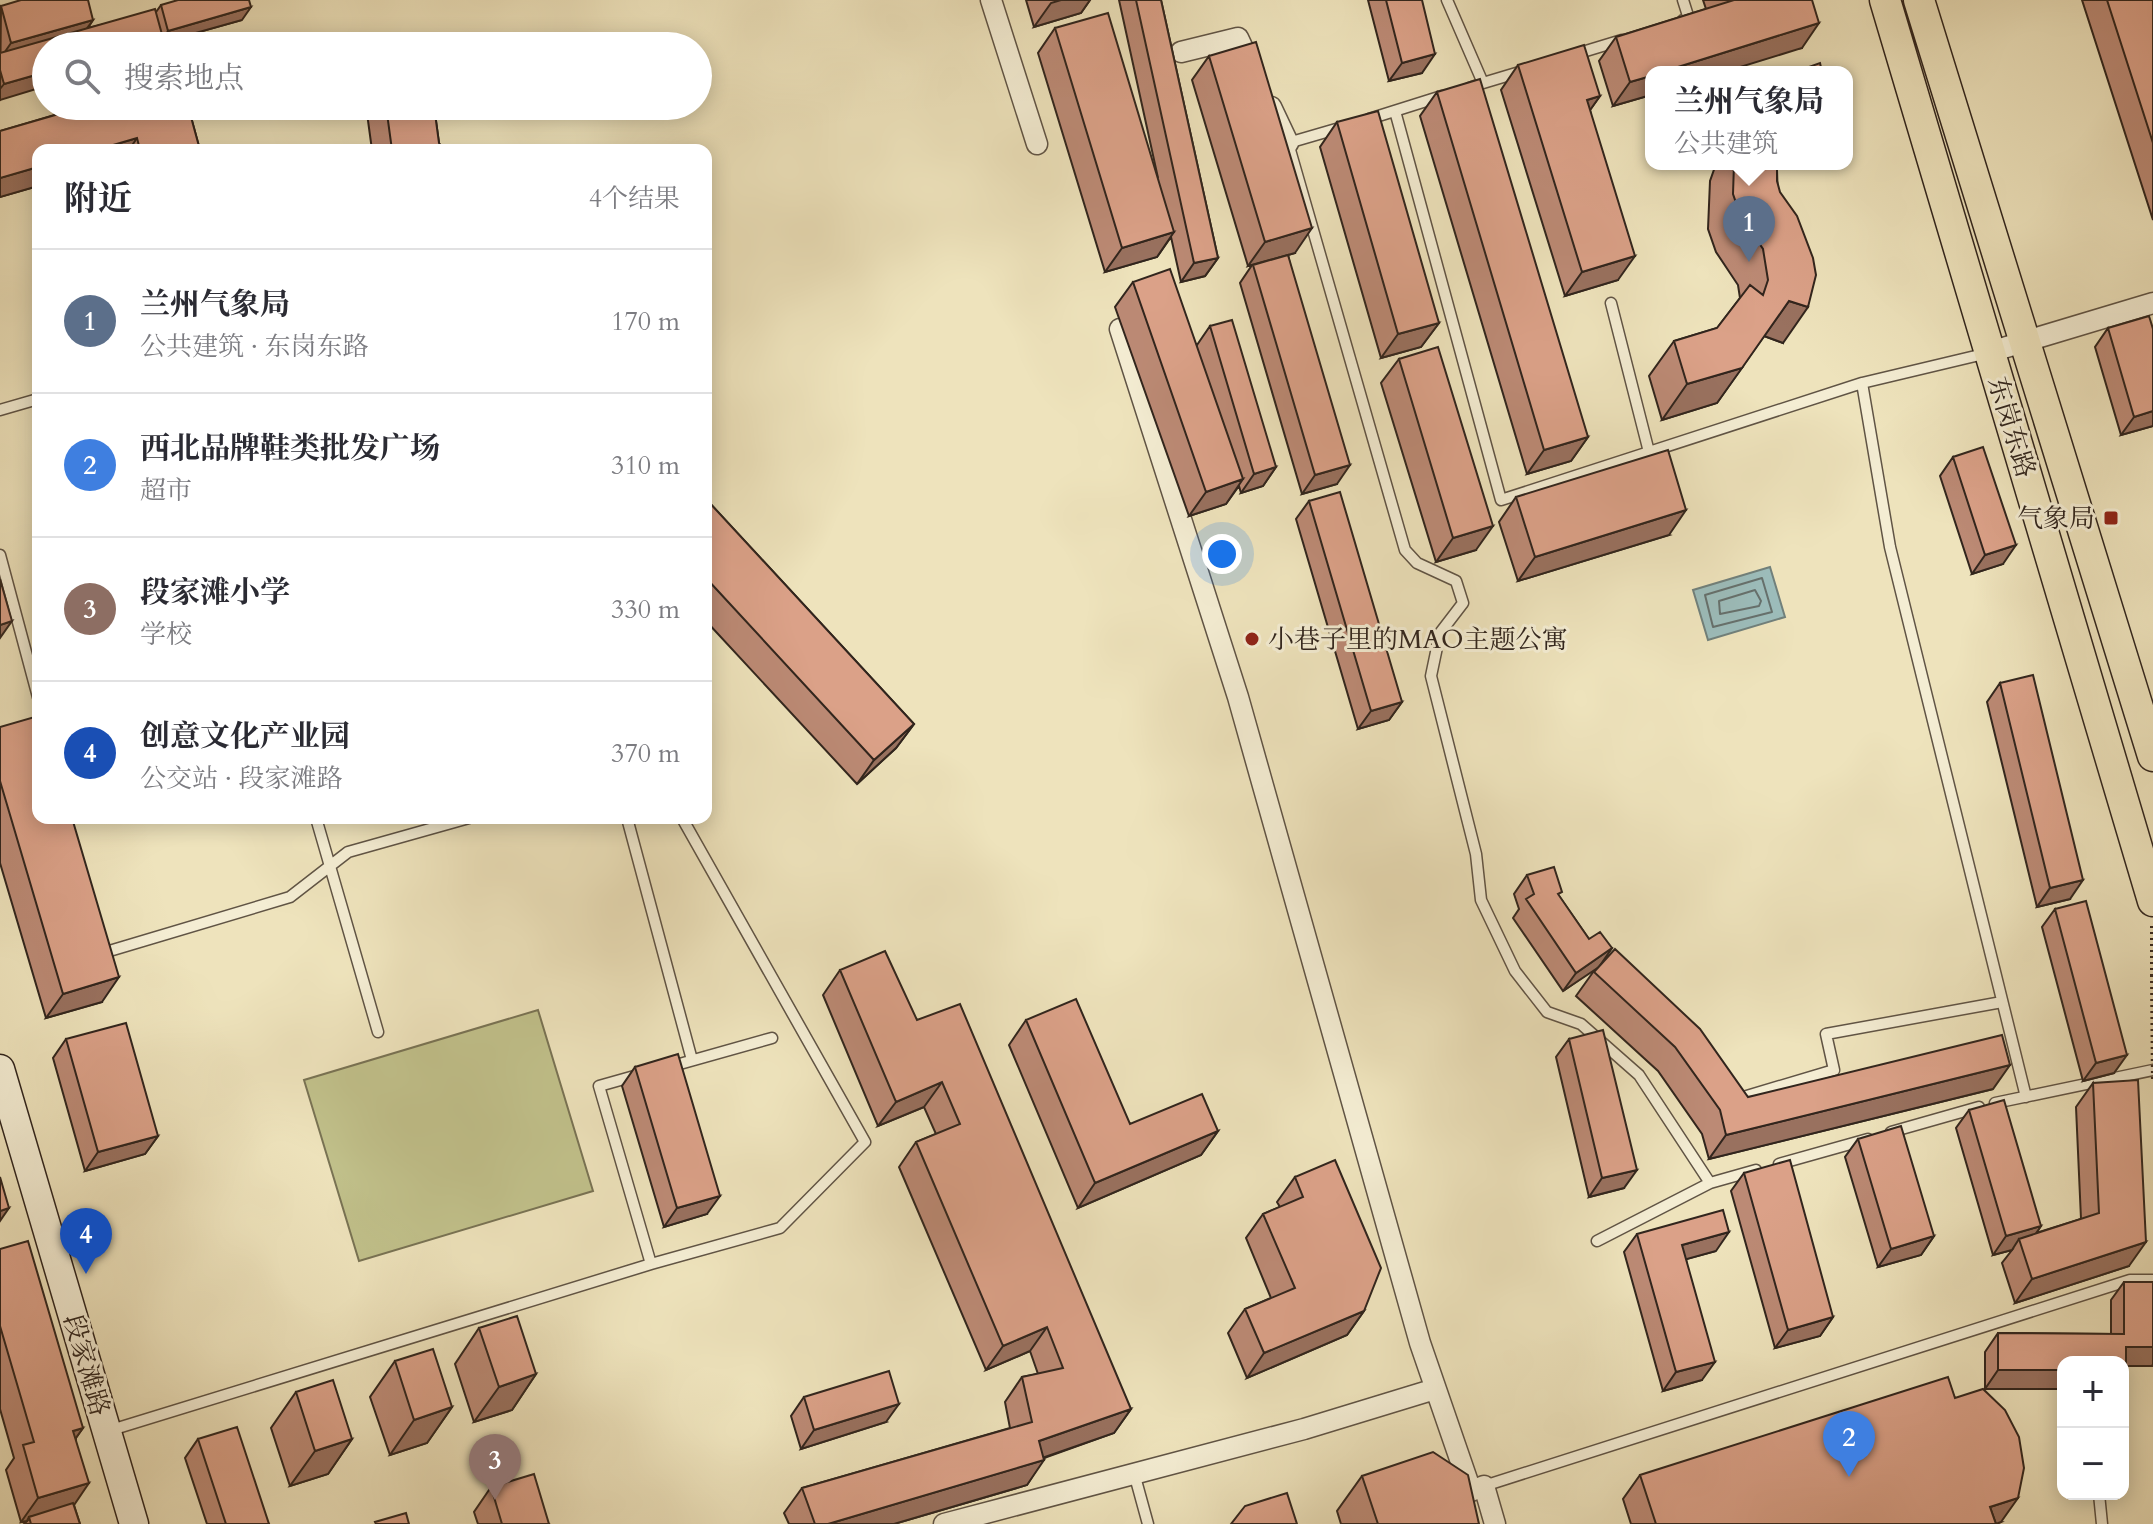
<!DOCTYPE html>
<html lang="zh">
<meta charset="utf-8">
<style>
body{margin:0;font-family:Cardo,"Noto Serif SC",serif;background:#f2f2f3;color:#2b2b33}
.controls{position:absolute;right:24px;bottom:24px;display:grid;overflow:hidden;border-radius:16px;box-shadow:0 4px 20px #0003}
.controls button{width:72px;height:72px;display:grid;place-items:center;padding:0;border:0;border-bottom:2px solid #e1e1e2;background:#fff;color:#2b2b33;font:40px sans-serif}
.you{position:absolute;left:1222px;top:554px;width:28px;height:28px;margin:-20px;border:6px solid #fff;border-radius:50%;background:#1a73e8;box-shadow:0 0 0 12px #1a73e833}
.badge{display:grid;place-items:center;width:52px;height:52px;border-radius:50%;background:#8f2418;color:#fff;font-size:26px;font-weight:700}
.pin{position:absolute;translate:-50% -66px;filter:drop-shadow(0 2px 4px #0008)}
.pin::after{content:'';position:absolute;top:42px;width:28px;height:24px;background:inherit;clip-path:polygon(0 0,100% 0,50% 100%)}
.popup{position:absolute;left:1645px;top:66px;width:208px;height:104px;box-sizing:border-box;display:grid;place-content:center;border-radius:16px;background:#fff;filter:drop-shadow(0 2px 6px #0005);font-size:26px;white-space:nowrap;color:#7c7c81}
.popup b{font-size:30px;color:#2b2b33}
.popup::after{content:'';position:absolute;left:50%;top:100%;margin-left:-16px;border:16px solid transparent;border-top-color:#fff}
.list{margin:0;padding:0;list-style:none}
h2{display:flex;justify-content:space-between;align-items:center;height:104px;margin:0;padding:0 32px;font-size:34px}
h2 small{font-size:26px;font-weight:400;color:#7c7c81}
.list li{display:grid;grid-template-columns:52px 1fr auto;gap:24px;align-items:center;box-sizing:border-box;height:144px;padding:0 32px;border-top:2px solid #e1e1e2}
.list b{display:block;font-size:30px;white-space:nowrap}
.list p{margin:0;font-size:26px;white-space:nowrap;color:#7c7c81}
.list em{font-size:26px;font-style:normal;color:#7c7c81}
.icon{flex:none;width:44px;height:44px;fill:none;stroke:currentColor;stroke-width:2;stroke-linecap:round;stroke-linejoin:round}
.map{position:relative;flex:none;width:2153px;height:1524px;overflow:hidden}
.search{position:absolute;background:#fff;box-shadow:0 4px 20px #0003;left:32px;top:32px;width:680px;height:88px;display:flex;align-items:center;gap:20px;box-sizing:border-box;padding:0 28px;border-radius:44px;color:#7c7c81;font-size:30px}
.panel{position:absolute;background:#fff;box-shadow:0 4px 20px #0003;left:32px;top:144px;width:680px;height:680px;border-radius:16px}
.map>svg:first-child{display:block}
</style>
<div class="map">
<svg width="2153" height="1524" viewBox="0 0 2153 1524">
<rect width="100%" height="100%" fill="#eee3bc"/>
<filter id="stains"><feTurbulence type="fractalNoise" baseFrequency=".0025" numOctaves="4"/><feColorMatrix values="0 0 0 0 .2 0 0 0 0 .09 0 0 0 0 .02 0 0 0 .5 -.17"/></filter>
<radialGradient id="worn" r=".72"><stop offset=".6" stop-color="#630" stop-opacity="0"/><stop offset="1" stop-color="#630" stop-opacity=".3"/></radialGradient>
<path fill="#c1c18b" stroke="#797354" stroke-width="2" d="M538,1010l55,181 -234,70 -55,-181z"/>
<path fill="#9cbcba" stroke="#71807b" stroke-width="2" d="M1770,567l15,50 -77,23 -15,-50z"/>
<g fill="none" stroke-linecap="round" stroke-linejoin="round">
<path stroke="#66706c" stroke-width="2" d="M1762,578l10,34 -59,15 -8,-32z
M1755,590l6,11 -2,5 -39,8 -1,-13z"/>
<g stroke="#605445" stroke-width="13">
<path id="lane" d="M1447,0l36,83 -14,5
M1683,0l6,19 -6,1
M1576,54l46,-14
M1483,83l40,-12
M1395,111l106,389 361,-117 126,-30
M1369,119l73,-23
M1343,127l-55,16 117,407 12,13 39,18 7,22 -23,30 -9,43 45,178 5,46 34,71 32,41 34,12 58,51 71,108
M1611,303l38,149
M1862,383l28,164 136,550
M0,410l38,-11
M0,555l38,142
M316,818l62,214
M627,818l65,242
M104,946l2,6 184,-55 58,-45 121,-34
M669,1067l103,-29
M638,1075l-39,11 52,178
M1740,1098l94,-28 -8,-36 176,-32
M1995,1103l158,-33
M1891,1132l88,-25
M1779,1164l89,-25
M1597,1241l113,-58 46,-13
M108,1431l543,-167 129,-36 85,-86 -183,-324
M1134,1473l14,51
M1484,1486l646,-206h23
M2099,1494l3,30"/>
</g>
<g stroke="#605445" stroke-width="23">
<path id="street" d="M991,0l46,144
M1181,52l57,-14 15,32
M1271,107l17,36
M1120,329l118,368 182,646 51,148 13,-5 11,38
M1990,352l163,-49
M944,1524l360,-95 131,-40"/>
</g>
<g stroke="#31251d" stroke-width="31">
<path id="secondary" d="M0,1069l134,455"/>
</g>
<g stroke="#31251d" stroke-width="33">
<path id="primary" d="M1885,0l268,901
M1919,0l234,756"/>
</g>
<path stroke="#31251d" stroke-width="4" stroke-dasharray="2 4" stroke-linecap="butt" d="M2152,926v49"/>
<use href="#lane" stroke="#f4edd3" stroke-width="10"/>
<use href="#street" stroke="#f4edd3" stroke-width="20"/>
<use href="#secondary" stroke="#f4edd3" stroke-width="28"/>
<use href="#primary" stroke="#eee3bc" stroke-width="30"/>
<path stroke="#31251d" stroke-width="4" stroke-dasharray="2 4" stroke-linecap="butt" d="M2152,975l1,108"/>
</g>
<path fill="#bc8a75" stroke="#31251d" stroke-width="2" d="M1026,0h64l-9,13 -47,14z
M1119,0h42l57,258 -13,18 -24,6 -10,-45 -14,20 -52,15 -67,-219 17,-25 103,150z
M1368,0h54v73l-33,8z
M1703,0h109l-10,48 -151,24v23l-38,11 -14,-45 17,-24 90,-28z
M2082,0h71v220z
M161,5l81,15 -83,23 -1,3h-112l-46,54 1,-94 92,14 -5,8 68,-16z
M1209,56l86,197 -7,2 49,229 -35,10 -62,-211 12,-18 -4,1 -56,-186z
M1518,65l82,31 -10,14 28,170 -53,16 -64,-206z
M1437,92l151,345 -17,24 -44,13 -107,-358z
M63,106h125l12,44h-162v36l-38,11v-66l58,-17z
M366,106h68l5,37 4,7h-71z
M1337,122l102,201 -18,24 -40,11 -61,-211z
M1716,164h65l-2,1 -2,5 6,173 -19,-7 -47,67 -55,17 -13,-44 25,-35 43,-13 23,-30 -2,-13 -22,-33 -8,-23 2,-48z
M1133,282l64,63 13,-19 66,141 -13,19 -22,7 -2,-7 -13,18 -37,12 -74,-209z
M2108,328l45,98 -32,9 -26,-88z
M1399,359l77,191 -40,12 -55,-179z
M1953,457l50,107 -31,10 -32,-98z
M1516,497l153,38 -151,46 -19,-59z
M706,499l208,225 -18,24 -39,36 -151,-163z
M1309,501l93,201 -13,18 -31,9 -62,-210z
M2000,683l70,216 -33,8 -50,-205z
M0,727l102,275 -56,16 -46,-155z
M1527,875l32,21 30,43 23,9 -11,15 147,134 245,-8 -284,70 -7,-25 -44,-63 -82,-75 20,-28 -33,23 -50,-73 6,-9 -5,-15z
M2055,909l59,164 -31,8 -41,-154z
M840,970l77,50 214,389 -17,24 -70,25 -17,27 -133,39h-105l-5,-11 18,-25 208,-60 -5,-26 17,-25 16,-3 -8,-23 -44,19 -87,-203 17,-25 20,-8 -12,-27 -46,19 -55,-131z
M1026,1020l104,104 88,7 -17,24 -123,53 -69,-163z
M66,1039l92,97 -13,18 -60,17 -32,-113z
M1569,1039l55,149 -35,9 -33,-140z
M635,1067l72,147 -43,13 -42,-141z
M2093,1083l36,183 -114,37 -13,-40 10,-13 -19,5 -37,-127 13,-18 72,116 -5,7 45,-14 -5,-112z
M1858,1139l76,97 -13,19 -43,12 -33,-110z
M1744,1173l89,144 -13,19 -45,12 -44,-157z
M1295,1177l69,134 -17,24 -100,43 -19,-45 17,-24 26,-11 -25,-60 17,-24 17,-7 -3,-5z
M1637,1234l79,17 -30,8 16,121 -39,11 -39,-139z
M0,1249l83,179 -7,10 -2,67 6,19h-56l3,-3 -6,1 -15,-52 8,-12 -14,-49z
M2124,1282h29v82l-1,2h-26l-63,-4v27h-78v-37l13,-19 113,1v-34z
M479,1328l57,46 -24,36 -38,12 -19,-58z
M395,1361l57,46 -25,36 -37,12 -20,-58z
M296,1392l56,47 -24,35 -38,12 -19,-58z
M804,1397l82,25 -85,27 -10,-33z
M198,1439l71,85h-62l-22,-66z
M1640,1475l361,47 -5,2h-365l-8,-25z
M1362,1476l117,48h-138l-4,-13z
M491,1487l58,37h-71l-4,-12z"/>
<path fill="#99715f" stroke="#31251d" stroke-width="2" d="M1061,0h29l-9,13 -47,14 17,-24z
M251,7l-9,13 -82,23 8,-12z
M93,20l-13,18 -80,21 11,-16z
M1819,23l-17,25 -78,24h-62z
M163,38l-5,8h-23z
M1435,54l-13,19 -33,8 13,-18z
M46,72v14l-46,14v-11l4,-5z
M1651,76v19l-38,11 17,-24z
M1600,96l-17,24 4,-20z
M137,138l-8,12h-33z
M38,167v19l-38,11v-19z
M1312,228l-17,25 -47,13 17,-24z
M1174,232l-17,25 -52,15 17,-24z
M1635,256l-17,24 -53,16 17,-24z
M1218,258l-13,18 -24,6 13,-19z
M1789,301l19,6 -25,36 -19,-7z
M1439,323l-18,24 -40,11 17,-24z
M1742,368l-25,35 -55,17 25,-36z
M2153,411v15l-32,9 13,-18z
M1588,437l-17,24 -44,13 17,-24z
M1350,465l-13,19 -35,10 13,-19z
M1276,467l-13,19 -22,7 13,-19z
M1243,479l-17,25 -37,12 17,-24z
M1686,510l-17,25 -151,46 17,-24z
M1493,526l-17,24 -40,12 17,-24z
M2016,545l-13,19 -31,10 13,-19z
M12,621l-12,17v-13z
M1402,702l-13,18 -31,9 13,-18z
M914,724l-18,24 -39,36 17,-24z
M2083,880l-13,19 -33,8 13,-19z
M1612,948l-13,19 -36,24 13,-18z
M119,977l-17,25 -56,16 17,-24z
M2127,1055l-13,18 -31,8 13,-18z
M2010,1065l-17,24 -284,70 17,-24z
M942,1082l-18,25 -46,19 18,-24z
M1218,1131l-17,24 -123,53 17,-25z
M158,1136l-13,18 -60,17 13,-19z
M1637,1170l-13,18 -35,9 13,-19z
M720,1196l-13,18 -43,13 13,-19z
M9,1208l-9,13v-10z
M2041,1226l-13,19 -9,-6 -7,11 -19,5 13,-19z
M1729,1232l-13,19 -47,13 13,-19z
M1934,1236l-13,19 -43,12 13,-18z
M2146,1242l-17,24 -114,37 17,-24z
M1364,1311l-17,24 -100,43 17,-25z
M1833,1317l-13,19 -45,12 13,-18z
M1047,1327l-17,24 -44,19 17,-24z
M2126,1347h27v17l-1,2h-29z
M1715,1362l-13,18 -39,11 13,-19z
M1998,1370h65v19h-78z
M536,1374l-24,36 -38,12 25,-35z
M899,1404l-13,18 -85,27 13,-19z
M452,1407l-25,36 -37,12 24,-35z
M1131,1409l-17,24 -92,32 17,-24z
M83,1428l-18,25 8,-22z
M352,1439l-24,35 -38,12 25,-35z
M1044,1460l-17,25 -133,39h-66z
M89,1483l-17,25 -43,9 -2,4 -6,1 17,-24z
M2018,1498l-17,24 -5,2 -6,-17z"/>
<path fill="#dba188" stroke="#31251d" stroke-width="2" d="M21,0h67l5,20 -82,23 -10,-37z
M178,0h71l2,7 -83,24 -7,-26z
M1136,0h25l57,258 -24,5z
M1386,0h36l13,54 -33,9z
M1734,0h78l7,23 -157,49h-11v4l-21,6 -14,-45z
M2107,0h46v143z
M155,9l8,29 -28,8h-89v26l-42,12 -4,-14v-17z
M1108,13l66,219 -52,16 -67,-220z
M1256,42l56,186 -47,14 -56,-186z
M425,44l1,2h-19z
M1584,45l16,51 -13,4 48,156 -53,16 -64,-207z
M1820,63l2,9h-27z
M1480,79l108,358 -44,13 -107,-358z
M68,106h120l12,44h-60l-3,-12 -41,12h-58v17l-38,11v-47l69,-20z
M386,106h48l5,37 4,7h-51z
M1378,111l61,212 -41,11 -61,-212z
M1734,164h45l-2,6v11l3,11 17,24 16,42 3,17 -8,32 -19,-6 -47,67 -55,16 -13,-43 43,-13 33,-43 13,10 5,-15 -5,-31 -22,-32 -8,-23z
M1288,255l62,210 -35,10 -62,-210z
M1170,269l73,210 -37,13 -73,-210z
M2149,316l4,13v82l-19,6 -26,-89z
M1232,320l44,147 -22,7 -44,-148z
M1438,347l55,179 -40,12 -54,-179z
M1983,447l33,98 -31,10 -32,-98z
M1668,450l18,60 -151,47 -19,-60z
M1340,492l62,210 -31,9 -62,-210z
M706,499l208,225 -40,36 -168,-182z
M0,579l12,42 -12,4z
M2033,675l50,205 -33,8 -50,-205z
M38,716v102h34l47,159 -56,17 -63,-213v-54z
M1554,867l8,25 -4,2 31,45 11,-7 12,16 -36,25 -50,-74 8,-5 -7,-19z
M2086,901l41,154 -31,8 -41,-154z
M1615,949l85,80 48,68 254,-62 8,30 -284,70 -6,-25 -45,-63 -81,-75z
M885,951l32,69 43,-16 171,405 -92,32 5,19 -216,64h-13l-13,-36 230,-66 -10,-45 41,-9 -16,-41 -44,19 -87,-204 44,-18 -18,-42 -46,20 -56,-132z
M1076,999l54,125 72,-30 16,37 -123,52 -69,-163z
M126,1023l32,113 -60,16 -32,-113z
M1603,1030l34,140 -35,8 -33,-139z
M678,1054l42,142 -43,12 -42,-141z
M2138,1080l8,162 -114,37 -13,-40 80,-26 -6,-130z
M2004,1100l37,126 -35,10 -37,-126z
M1901,1126l33,110 -43,13 -33,-110z
M1335,1160l46,108 -17,43 -100,42 -19,-44 50,-21 -32,-74 40,-17 -8,-20z
M1790,1160l43,157 -45,13 -44,-157z
M0,1177l9,31 -9,3z
M1723,1210l6,22 -47,13 33,117 -39,10 -39,-138z
M28,1241l55,187 -10,3 16,52 -51,15 -15,-53 11,-3 -34,-116v-77z
M2124,1282h29v65h-27v23h-3v-8h-60v8h-65v-37l126,1z
M517,1316l19,58 -37,13 -20,-59z
M433,1349l19,58 -38,13 -19,-59z
M889,1371l10,33 -85,26 -10,-33z
M1948,1377l7,21 28,-9 22,21 14,27 5,31 -6,30 -28,9 6,17h-340l-16,-49z
M333,1380l19,59 -37,12 -19,-59z
M237,1427l32,97h-43l-28,-85z
M1433,1452l35,23 11,49h-101l-16,-48z
M534,1474l15,50h-47l-11,-37z
M1287,1493l10,31h-66l14,-18z
M73,1503l7,21h-49l-2,-7z
M406,1513l3,11h-33l-1,-2z"/>
<g fill="#8f2418" stroke="#f4edd3" stroke-width="3">
<rect x="2103" y="510" width="16" height="16" rx="4"/>
<circle cx="1252" cy="639" r="8"/>
</g>
<g text-anchor="middle" stroke-width="6" stroke-linejoin="round" paint-order="stroke">
<g font-size="26" fill="#31251d" stroke="#f4edd3">
<text transform="translate(2012 427) rotate(73)" y="9">东岗东路</text>
<text transform="translate(87 1365) rotate(74)" y="9">段家滩路</text>
</g>
<g font-size="26" fill="#31251d" stroke="#f4edd3" text-anchor="end">
<text x="2095" y="527">气象局</text>
<text x="1268" y="648" text-anchor="start">小巷子里的MAO主题公寓</text>
</g>
</g>
<rect width="100%" height="100%" filter="url(#stains)"/>
<rect width="100%" height="100%" fill="url(#worn)"/>
</svg>
<div class="controls">
<button>+</button>
<button>−</button>
</div>
<div class="you"></div>
<div class="pin badge" style="left:1749px;top:262px;background:#5c6f8a">1</div>
<div class="popup"><b>兰州气象局</b>公共建筑</div>
<div class="pin badge" style="left:1849px;top:1477px;background:#3f7fe0">2</div>
<div class="pin badge" style="left:495px;top:1500px;background:#8d6e63">3</div>
<div class="pin badge" style="left:86px;top:1274px;background:#1a4fb4">4</div>
<div class="search"><svg class="icon" aria-label="search" viewBox="0 0 24 24"><circle cx="10" cy="10" r="6"/><path d="M15 15l6 6"/></svg>搜索地点</div>
<section class="panel">
<h2>附近<small>4个结果</small></h2>
<ul class="list">
<li><span class="badge" style="background:#5c6f8a">1</span><div><b>兰州气象局</b><p>公共建筑 · 东岗东路</p></div><em>170 m</em></li>
<li><span class="badge" style="background:#3f7fe0">2</span><div><b>西北品牌鞋类批发广场</b><p>超市</p></div><em>310 m</em></li>
<li><span class="badge" style="background:#8d6e63">3</span><div><b>段家滩小学</b><p>学校</p></div><em>330 m</em></li>
<li><span class="badge" style="background:#1a4fb4">4</span><div><b>创意文化产业园</b><p>公交站 · 段家滩路</p></div><em>370 m</em></li>
</ul>
</section>
</div>
